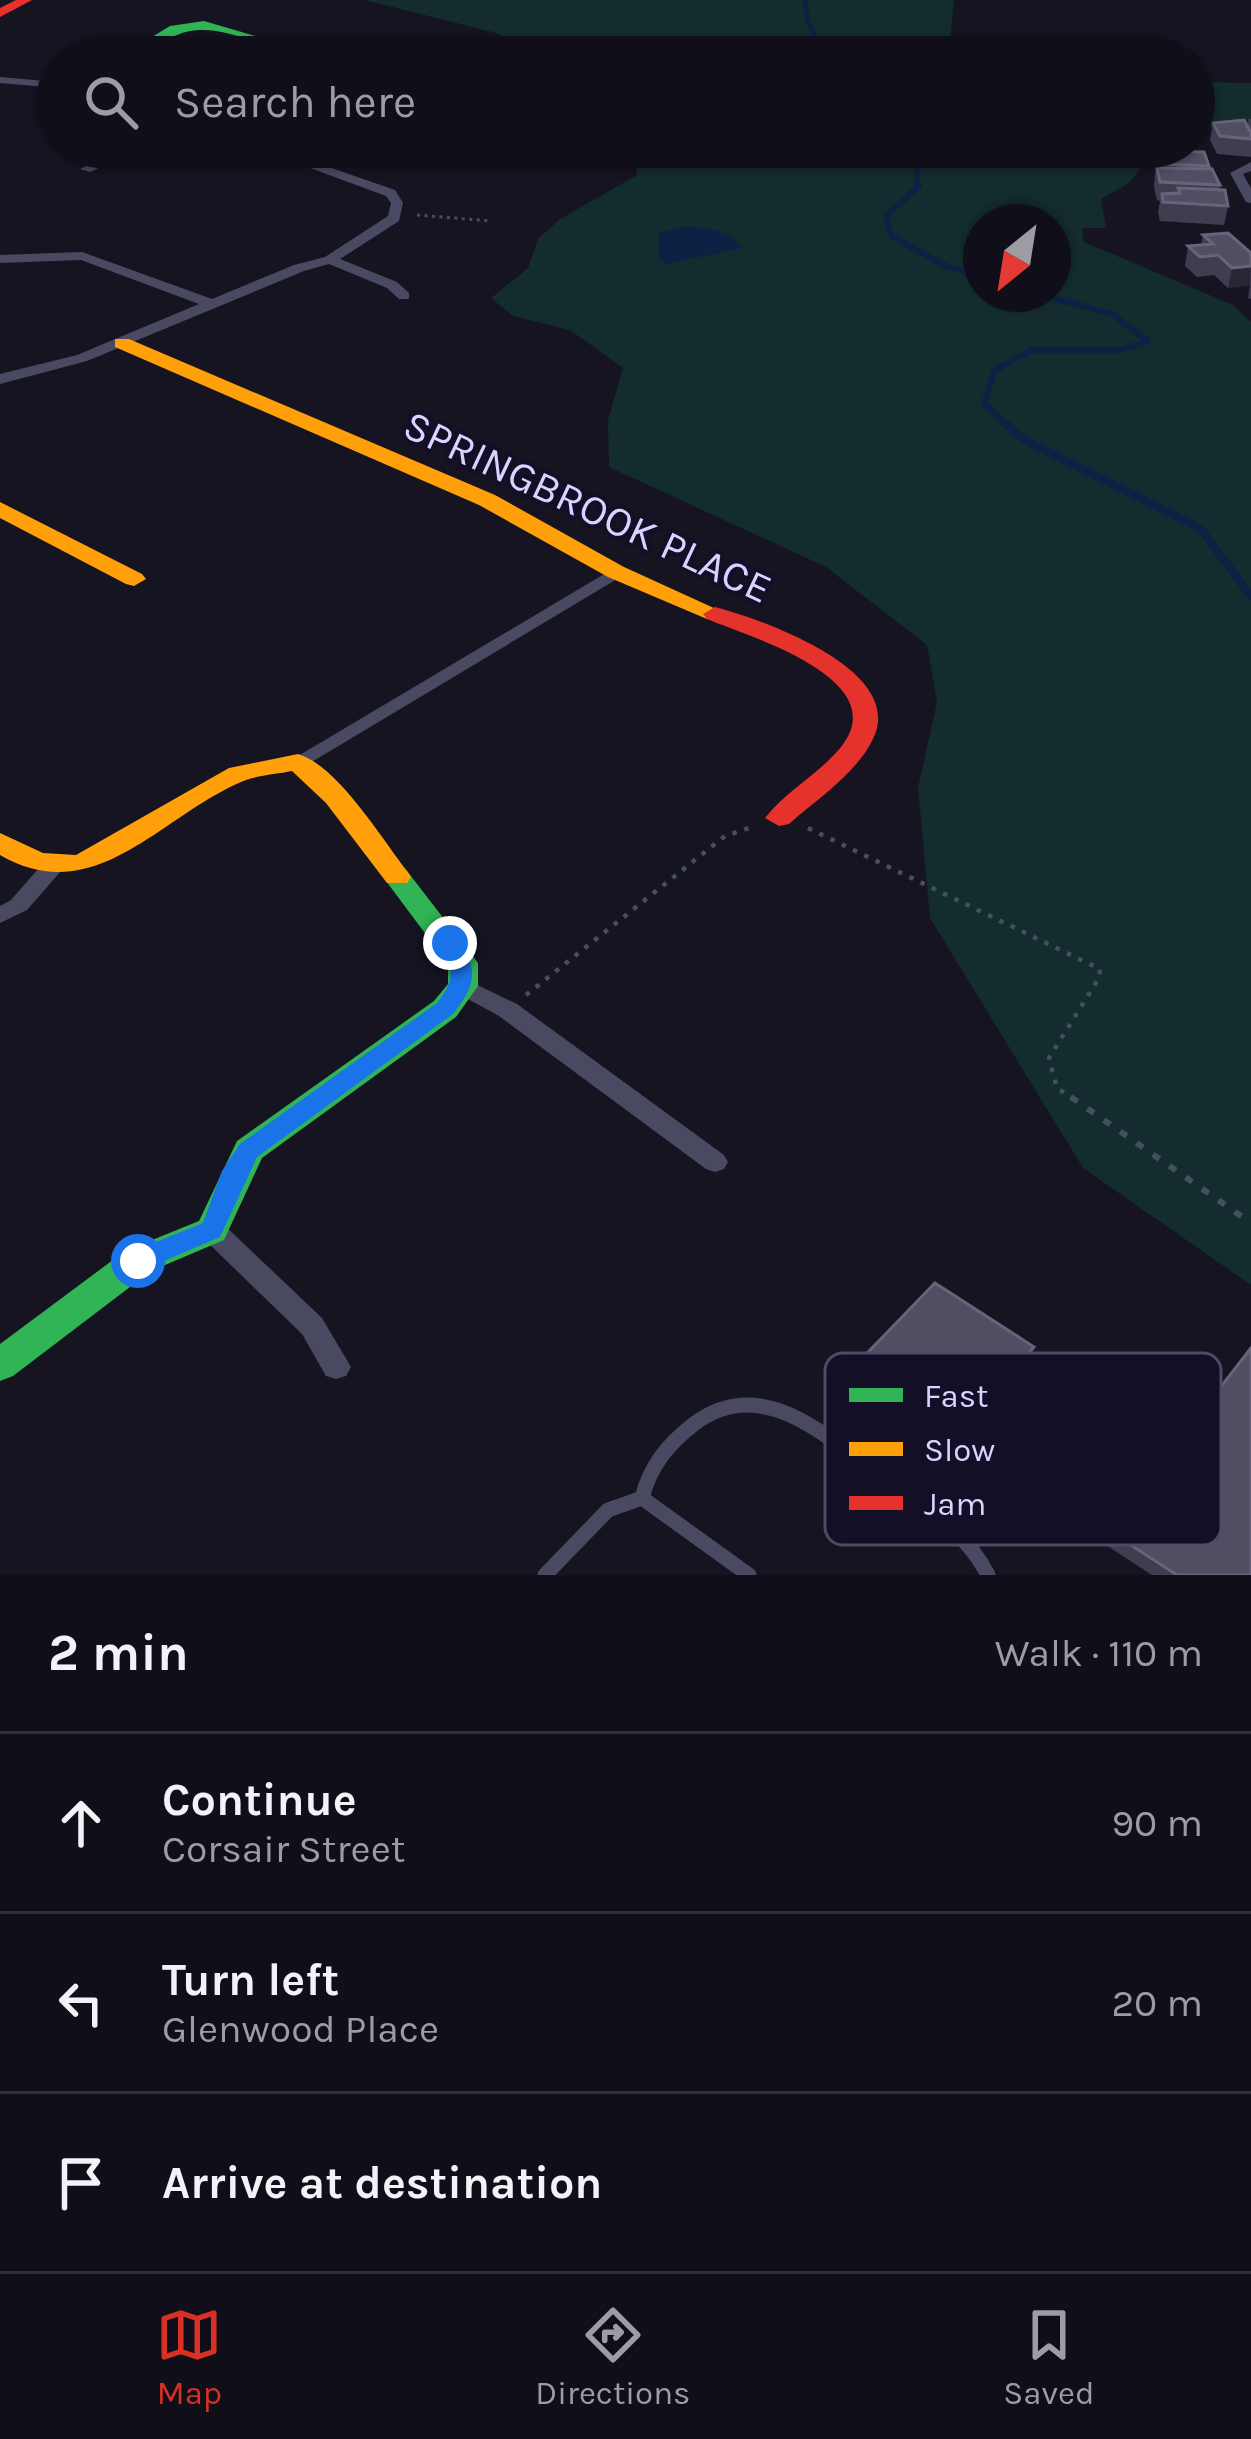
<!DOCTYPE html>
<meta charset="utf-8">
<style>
body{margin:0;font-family:Karla,sans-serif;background:#191822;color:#f1f3f6}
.compass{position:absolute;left:963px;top:204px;width:108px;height:108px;border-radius:50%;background:#100f19;box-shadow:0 3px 9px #0004;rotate:210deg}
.stop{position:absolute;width:36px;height:36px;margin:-27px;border:9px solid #1a73e8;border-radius:50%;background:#fff}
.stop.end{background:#1a73e8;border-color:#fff;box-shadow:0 3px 12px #0008}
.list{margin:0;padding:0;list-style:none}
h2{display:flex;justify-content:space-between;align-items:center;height:156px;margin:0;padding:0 48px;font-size:51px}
h2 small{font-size:39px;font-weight:400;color:#9c9ca2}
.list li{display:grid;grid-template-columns:78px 1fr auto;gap:36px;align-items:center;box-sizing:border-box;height:180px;padding:0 48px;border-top:3px solid #302f38}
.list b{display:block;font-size:45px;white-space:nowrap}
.list p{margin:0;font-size:39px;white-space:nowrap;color:#9c9ca2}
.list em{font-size:39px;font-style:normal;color:#9c9ca2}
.icon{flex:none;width:66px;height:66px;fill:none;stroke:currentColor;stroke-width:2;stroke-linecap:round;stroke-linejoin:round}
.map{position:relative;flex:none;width:1251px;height:1575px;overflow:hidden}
.search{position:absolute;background:#100f19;box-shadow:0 3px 9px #0004;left:36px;right:36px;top:36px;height:132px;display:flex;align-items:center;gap:30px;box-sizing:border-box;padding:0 42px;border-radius:66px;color:#9c9ca2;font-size:45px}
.sheet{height:696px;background:#100f19}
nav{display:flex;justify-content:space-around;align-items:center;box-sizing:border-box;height:168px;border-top:3px solid #302f38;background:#100f19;font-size:33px;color:#9c9ca2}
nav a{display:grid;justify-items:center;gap:6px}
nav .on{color:#d93025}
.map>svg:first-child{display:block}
</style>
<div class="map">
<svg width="1251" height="1575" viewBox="0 0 1251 1575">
<rect width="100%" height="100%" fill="#161421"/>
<path fill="#132c2d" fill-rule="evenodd" d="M365,0h589l-4,41 35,16h-442l-47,-24z
M1194,82l57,1v43l-57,4z
M633,147h524l-28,36 -28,16 5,29h-24l2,14 149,63 18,17v963l-168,-117 -153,-250 -12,-130 19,-86 -10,-57 -101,-78 -217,-100 -1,-47 15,-52 -53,-38 -57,-14 -22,-18 37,-30 10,-29 22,-20 77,-44zM981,222h72v72h-72z"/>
<path fill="#0d2144" d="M681,227c21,0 49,1 61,21l-76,16 -7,-5v-26z"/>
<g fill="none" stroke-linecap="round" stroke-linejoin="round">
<path stroke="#0d2144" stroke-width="4.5" d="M805,0l3,23 18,34
M911,147l8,8 -3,34"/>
<path stroke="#0d2144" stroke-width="6" d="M919,186l-33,30 5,20 55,30 35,11
M1007,425l-23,-21 11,-34 37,-20h89l27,-9 -36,-27 -74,-20"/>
<path stroke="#0d2144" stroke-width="8" d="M1004,422l19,17 177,89 51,68"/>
<path stroke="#44505f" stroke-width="3" stroke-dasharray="3 4.5" stroke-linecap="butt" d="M417,215l74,6"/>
<path stroke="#44505f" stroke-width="4.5" stroke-dasharray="4.5 8" stroke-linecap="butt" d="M808,828l292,141 -1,9 -50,80 8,30 18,12
M526,995l199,-159 27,-9"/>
<path stroke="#44505f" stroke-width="6" stroke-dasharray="8 12" stroke-linecap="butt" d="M1071,1097l180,126"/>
<path stroke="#4a4962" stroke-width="15" d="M642,1498c8,-32 26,-54 52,-74 68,-51 131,12 187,52 41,30 83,52 107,99
M545,1575l63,-65 34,-12 107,77"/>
<path fill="#4a4962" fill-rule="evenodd" d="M0,77l57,5v6l-57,-5z
M127,147h16l-53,25 -10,-3z
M253,147h18l124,43 8,13 -4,18 -59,38 57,23 12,11v6h-10l-12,-11 -58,-24 -25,7 -217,90 -87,23v-10l77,-19 122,-51 -118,-44 -81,3v-8l82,-3 130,47 82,-34 31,-8 63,-41 3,-13 -5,-7z
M1251,162v9l-8,3 8,14v15l-5,-1 -16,-29z
M616,567l9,5 -3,4 -317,190h-14l-3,-4z
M53,859l8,2 3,5 -3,5 -34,39 -27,13v-17l11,-6 34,-39z
M463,978l54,26 207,151 4,7 -4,7 -9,3 -9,-3 -207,-153 -44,-24 -4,-6 4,-6z
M212,1219l10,4 100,95 29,49 -5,9 -10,3 -10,-3 -24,-42 -100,-97 -4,-7 4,-7z"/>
<path fill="#30b455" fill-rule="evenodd" d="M204,21l113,33 2,3c-41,0 -81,-29 -120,-27 -31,1 -50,27 -80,27l51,-31z
M397,868l10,3 71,92v23l-22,31 -194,141 -38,82 -73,31 -138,105 -13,5v-37l125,-93 74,-30 38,-80 197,-140 14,-17v-20l-65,-87z"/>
<path fill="#ff9f0a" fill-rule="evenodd" d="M115,339h14l366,156 129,72 103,47 -4,5h-16l-99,-42 -129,-72 -364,-158z
M0,502l142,72 4,5 -12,7 -8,-2 -126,-66z
M298,754c39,11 84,85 109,117l4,6 -4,6h-20l-61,-80 -34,-32c-14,3 -32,4 -46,9 -84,33 -149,131 -246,75v-22l43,20 33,2 153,-87z"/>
<path fill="#e5322d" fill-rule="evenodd" d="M16,0h16l-32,17v-9z
M715,607c49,13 192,63 158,132 -17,35 -56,60 -84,85l-10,2 -14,-8c21,-27 54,-44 76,-71 54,-68 -91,-110 -134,-128l-4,-5z"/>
</g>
<path fill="#403d50" d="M1249,119h2v38l-34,-3 -7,-14 3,-17 34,4z
M1157,151l52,15v3l11,16 -1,5 9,16 -4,19 -64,-4 -2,-9 2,-11 -3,-1 -3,-13z
M1203,235l48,18v46l-3,-1 2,-13 -22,3 -14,-13 -17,2 -12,-11 3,-20 13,-1z
M1034,1347l-10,53 -88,102 -99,-71 6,-53z
M1109,1531l142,44h-99l-46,-30z"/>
<path fill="#282635" d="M1251,266l-1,19 -22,3 4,-20z
M1034,1347l-10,53 -88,102 8,-53z"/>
<path fill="#504e63" stroke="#66637b" stroke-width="3" d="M1244,120l7,13v6l-31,-3 -7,-13z
M1157,151l47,1 5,14 -49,-2z
M1157,168l55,1 8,16 -60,-3z
M1178,188l47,2 3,16 -65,-4 -1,-8 18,-1z
M1228,233l23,20v13l-19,2 -14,-13 -18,2 -12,-11 25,-2 -10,-9z
M935,1283l99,64 -90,102 -101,-71z
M1251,1348v227h-74l-68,-44z"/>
<path fill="#1a73e8" d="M450,936l8,2c21,32 18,46 -5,76l-196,143 -37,80 -73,31h-18l-4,-7 4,-8 74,-30 19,-52 18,-27 197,-141c18,-23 18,-35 2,-60z"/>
<g text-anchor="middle" stroke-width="9" stroke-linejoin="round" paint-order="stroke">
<g font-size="42" fill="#d9d4ff" stroke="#130f26">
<text transform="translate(588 506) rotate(25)" y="15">SPRINGBROOK PLACE</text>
</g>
</g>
<rect x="825" y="1353" width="396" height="192" rx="18" fill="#130f26" stroke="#4e4a67" stroke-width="3"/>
<rect x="849" y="1388" width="54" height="14" fill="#30b455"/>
<rect x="849" y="1442" width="54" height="14" fill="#ff9f0a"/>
<rect x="849" y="1496" width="54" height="14" fill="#e5322d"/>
<g font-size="33" fill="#d9d4ff">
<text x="924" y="1407">Fast</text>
<text x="924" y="1461">Slow</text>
<text x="924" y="1515">Jam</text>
</g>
</svg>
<svg class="compass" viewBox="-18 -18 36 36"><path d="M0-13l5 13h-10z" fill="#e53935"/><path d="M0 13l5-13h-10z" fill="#9c9ca2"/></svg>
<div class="stop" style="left:138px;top:1261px"></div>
<div class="stop end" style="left:450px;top:943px"></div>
<div class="search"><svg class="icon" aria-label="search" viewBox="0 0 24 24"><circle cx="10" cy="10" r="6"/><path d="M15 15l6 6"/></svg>Search here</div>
</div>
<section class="sheet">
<h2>2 min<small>Walk · 110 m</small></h2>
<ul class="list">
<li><svg class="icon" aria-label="ahead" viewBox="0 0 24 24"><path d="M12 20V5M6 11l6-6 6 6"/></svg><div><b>Continue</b><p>Corsair Street</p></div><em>90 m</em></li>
<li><svg class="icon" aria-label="left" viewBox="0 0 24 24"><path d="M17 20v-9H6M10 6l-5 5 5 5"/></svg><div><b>Turn left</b><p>Glenwood Place</p></div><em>20 m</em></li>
<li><svg class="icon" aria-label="arrive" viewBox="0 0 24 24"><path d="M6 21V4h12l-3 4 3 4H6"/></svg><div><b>Arrive at destination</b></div></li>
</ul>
</section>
<nav>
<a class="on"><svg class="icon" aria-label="map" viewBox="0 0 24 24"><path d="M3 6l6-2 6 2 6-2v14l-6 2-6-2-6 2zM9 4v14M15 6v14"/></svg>Map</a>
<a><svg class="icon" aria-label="directions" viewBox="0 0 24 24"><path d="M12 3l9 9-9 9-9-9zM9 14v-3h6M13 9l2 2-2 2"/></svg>Directions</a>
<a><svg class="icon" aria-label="saved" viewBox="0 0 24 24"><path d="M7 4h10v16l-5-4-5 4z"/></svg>Saved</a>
</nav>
